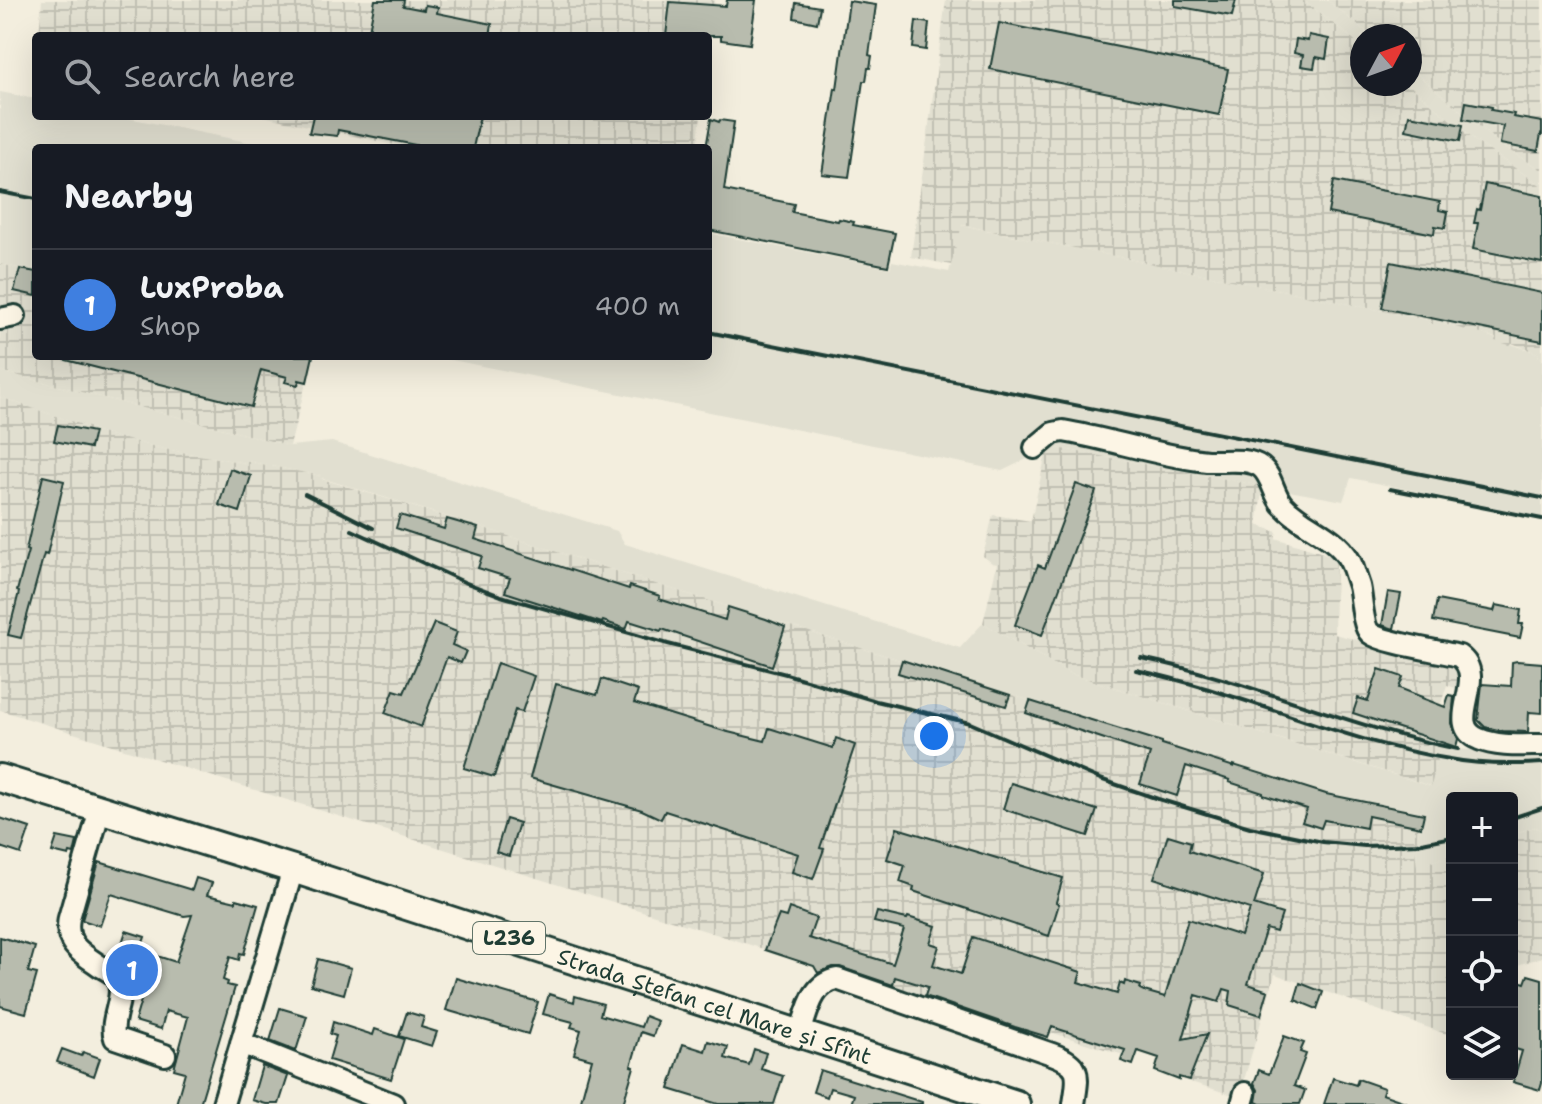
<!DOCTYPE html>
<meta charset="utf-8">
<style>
body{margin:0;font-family:"Shantell Sans",sans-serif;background:#242831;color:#f1f3f6}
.controls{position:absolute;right:24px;bottom:24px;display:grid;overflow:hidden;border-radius:8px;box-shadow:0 8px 32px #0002}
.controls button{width:72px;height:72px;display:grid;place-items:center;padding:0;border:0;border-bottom:2px solid #363941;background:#171b24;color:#f1f3f6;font:40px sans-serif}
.compass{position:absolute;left:1350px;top:24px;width:72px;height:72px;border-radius:50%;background:#171b24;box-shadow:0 8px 32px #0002;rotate:49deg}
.you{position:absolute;left:934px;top:736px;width:28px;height:28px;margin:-20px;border:6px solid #fff;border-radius:50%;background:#1a73e8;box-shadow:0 0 0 12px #1a73e833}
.badge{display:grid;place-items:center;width:52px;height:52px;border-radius:50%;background:#8c9099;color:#fff;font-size:26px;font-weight:700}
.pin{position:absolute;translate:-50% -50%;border:4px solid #fff;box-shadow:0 2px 8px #0006}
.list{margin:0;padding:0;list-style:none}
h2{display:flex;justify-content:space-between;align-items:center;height:104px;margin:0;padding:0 32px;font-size:34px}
h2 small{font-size:26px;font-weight:400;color:#9ea1a6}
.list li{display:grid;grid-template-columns:52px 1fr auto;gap:24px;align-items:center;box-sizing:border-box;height:112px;padding:0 32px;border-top:2px solid #363941}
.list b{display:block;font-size:30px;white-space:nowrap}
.list p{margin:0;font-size:26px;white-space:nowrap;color:#9ea1a6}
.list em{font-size:26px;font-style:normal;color:#9ea1a6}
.icon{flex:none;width:44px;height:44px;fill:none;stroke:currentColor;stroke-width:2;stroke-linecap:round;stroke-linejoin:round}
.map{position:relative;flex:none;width:1542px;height:1104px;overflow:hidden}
.search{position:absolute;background:#171b24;box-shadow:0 8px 32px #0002;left:32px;top:32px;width:680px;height:88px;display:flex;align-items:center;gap:20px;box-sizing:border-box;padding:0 28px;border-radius:8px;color:#9ea1a6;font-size:30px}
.panel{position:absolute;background:#171b24;box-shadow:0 8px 32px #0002;left:32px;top:144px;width:680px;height:216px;border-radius:8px}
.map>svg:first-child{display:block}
</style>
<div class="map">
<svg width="1542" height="1104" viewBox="0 0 1542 1104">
<defs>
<pattern id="industrial-grid" width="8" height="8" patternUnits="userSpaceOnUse" patternTransform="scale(2)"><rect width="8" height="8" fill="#e1dfd0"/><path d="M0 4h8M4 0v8" fill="none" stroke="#c1c0b3"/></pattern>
</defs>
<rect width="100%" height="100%" fill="#f3eede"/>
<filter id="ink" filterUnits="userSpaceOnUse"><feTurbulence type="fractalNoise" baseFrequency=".0125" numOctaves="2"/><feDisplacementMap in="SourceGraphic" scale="16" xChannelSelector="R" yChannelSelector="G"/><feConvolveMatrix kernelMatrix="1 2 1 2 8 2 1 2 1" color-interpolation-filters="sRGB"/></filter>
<g filter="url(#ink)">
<path fill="#e1dfd0" d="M1303,0h24l44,36h-9v10z
M1410,68l95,80 37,22v16l-63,-42 -71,-60h2z
M0,92l36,7v17h82l159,32h-241v124l-36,-8z
M961,225l467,95 -1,3 16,1 34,8 63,22 -2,2 4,2v159l-191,-39 -8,23 -291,-54 -50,24 -570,-115h276v-123l182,35 2,-7 57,11z
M0,371l290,75 42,-4 285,89 8,13 335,104 23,-25 88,51 359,112 11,-41 15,4 44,3 42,-2v80l-7,-3 -23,7v-36h-60v57l-35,12 -2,-18 8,-35 -93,-20 -671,-209 -175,-57 -163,-50v-2l-74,-15 -1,2 -82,-14 -68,-17v-2l-96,-33z"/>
<path fill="url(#industrial-grid)" d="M42,0h673l-7,60v-24h-669z
M946,0h357l59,46v38h46l71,60 63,42v172l-4,-1 1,-3 -27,-11 -2,2 -15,-4 1,-3 -52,-14 -1,2 -16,-3v-3l-465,-95 -11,40 -40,-8z
M1327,0h215v170l-37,-22 -95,-80v-32h-39z
M263,116h438l-4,32h-289z
M0,264l36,8v84h277l-23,90 -290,-75z
M0,397l97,33v2l67,17 82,14 1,-2 74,15 1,3 162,49 175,57 670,209 94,20 -8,35 2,17 35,-11v181l-177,-62 -36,123 -61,-19 -3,-14 16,-57 -61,50 -80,-25 -3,6 -40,-12 10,-29 -33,-11 -10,29 -974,-305z
M1052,447l211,39 -6,39 20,7 -2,6 61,19 -2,77 123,31 4,9 -3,15 -11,-4 -18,55 12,5 -10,41 -360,-112 -88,-51 14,-59 -5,-1 -9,-7 10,-41 38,6 14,-63z
M1535,827l7,3v127l-30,10v-133z"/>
<path fill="#b8bcae" stroke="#1f3d34" stroke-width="2" d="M375,0h29l-1,6 21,4 1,-5 13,2 -1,6 55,11 -2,12h-122z
M727,0h29l-6,44 -29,-4v-4h-55l4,-34 56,4z
M1175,0h61l-4,16 -57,-10z
M849,1l27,4 -7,50 3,1 -2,12h-2l-2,13h-3l-14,96 -27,-3 13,-86 2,1z
M796,3l24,4 -3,16 -23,-5z
M916,21l13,2 -3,27 -13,-2z
M999,23l229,46 -9,46 -229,-46z
M1309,35l20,4 -3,20 -10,-2 -2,11 -13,-2 2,-11 -9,-2 2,-14 12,2z
M1466,102l26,5 -1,3 23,4 -1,3 29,5v13l-1,-1 -3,17 -38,-7 3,-18 -40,-7z
M1409,115l54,10 -3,16 -54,-11z
M313,116h167l-7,32h-42l-93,-18 -1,6 -28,-3z
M711,119l8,3 1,-2 14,2 -10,68 70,14 -2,8 46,9 1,-2 15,3 -1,3 42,8 -7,33 -180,-36v-82h-2z
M1334,181l106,21 -1,8 9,2 -3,16 -10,-2 -1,8 -106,-21z
M1485,184l57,12v67l-69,-14 5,-26h-4l3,-14 3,1z
M1391,262l151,31v48l-160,-33z
M20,269l16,3v24l-22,-5z
M67,356h246l-6,26 -8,-2 -1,5 -13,-3 2,-5 -26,-7 -10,37 -185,-47z
M58,425l36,7 -4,16 -36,-7z
M230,469l21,7 -11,36 -21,-7z
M43,476l21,5 -17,74 -3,-1 -23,84 -13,-3 11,-43 -2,-1 11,-40 -2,-1z
M1076,484l20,7 -54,144 -27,-10 23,-60 7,3z
M400,515l44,14 3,-10 31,9 -3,11 154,50 1,-3 30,10 -1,3 66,21 3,-13 38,12 19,8 -13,39 -110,-37 -1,2 -32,-10 -3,8 -23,-8 -1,2 -97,-31 5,-14 -32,-10 4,-12 -86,-28z
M1388,592l13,2 -7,35 -12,-4z
M1437,600l57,11 2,-6 25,5 -2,14h4l-3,14 -87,-17z
M434,623l23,9 -5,13 14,6 -5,12 -14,-6 -26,70 -36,-14 9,-23 10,3z
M902,660l108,35 -4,11 -108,-33z
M1517,661l25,2v50l-13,-1 -1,20 -25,-1 -18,-4 -7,-7 4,-36 29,2 1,-24z
M497,663l37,13 -12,36 -7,-2 -21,67 -30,-9z
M1379,669l24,8 -4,11 23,9v1l23,9 4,-12 5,1 -2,27 6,16 -2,8 -103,-34 5,-15 10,3z
M602,679l36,12 -4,12 90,28 41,10 4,-13 64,20 3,-10 19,7 -35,103 4,1 -11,30 -21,-7 6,-18 -133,-43 -4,8 -19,-9 -112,-32 26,-94 41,11z
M1030,701l132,41v2l72,23v-2l92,29 98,20 -3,13 -53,-11 -2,12 -42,-8 -3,8 -19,-6 5,-13 -44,-14v-2l-34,-11 1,-2 -44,-14 -9,30 -37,-12 10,-30 -124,-41z
M1011,783l86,27 -9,26 -85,-27z
M0,818l30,10 -9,26 -21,-7z
M506,819l13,4 -10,33 -13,-4z
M897,828l166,50 -7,24 3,2 -10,32 -136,-45 1,-4 -14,-5 5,-17 -18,-6z
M1168,835l23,7 -2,9 75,23 -10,31 28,9 -6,18 -10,-3 -18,55 20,7 -7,24 -32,-10 2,-14 -7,-2 -5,13 -23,-7 -13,44 24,-5 -18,46 -10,-3v3l-24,-9 4,-13 -21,-7 -5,14 -12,-4 4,-11 -73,-23 -4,10 -33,-10 -90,-31 3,-9 -33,-10 -2,8 -53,-18h-7l-15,6 -4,-7 -49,-16 14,-35 7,2 3,-9 27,10 -7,20 84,26 11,-35 -30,-7 3,-10 30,7 1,-2 28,9 -6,17 9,3 -6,19 28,9 12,-37 108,35 -3,10 39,12 3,-11 4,2 1,-4 16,5 -1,3 4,2 21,6 23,-78 53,17 9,-27 -96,-31z
M57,837l20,4 -3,13 -4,-1 -1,3 -17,-4z
M99,862l93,28 4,-12 16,5 -5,12 29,7v-3l22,6 -14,49 -4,-1 -1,7 -9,-3 -7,23 5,2 -1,3 8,2 -35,117h-24l9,-32 -11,-3 14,-52 -22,-6 -5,18 -26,-8 19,-66 22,7 16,-47 -8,1 -73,-22 -11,32 -18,-6z
M126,931l19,6 -6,18 -19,-6z
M0,937l35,10 -7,25 9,2 -11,39 -26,-7z
M318,959l33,9 -7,26 -33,-9z
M1528,975l14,4v104l-2,7 -27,-8 9,-31 -10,-3v-33l6,-20 -6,-1v-15l13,4z
M456,978l82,24 -10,32 -82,-24z
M1300,983l23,9 -6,17 -22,-9z
M549,994l25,8 1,-6 28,8 -3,11 41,12 4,-11 13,5 -5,15 -12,-4 -10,34 3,1 -11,37h-43l12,-45 -18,-5 7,-24 -10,-3 2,-5 -30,-8z
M280,1008l27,8 -11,35 -26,-10z
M407,1012l17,5 -3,10 16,5 -5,14 -33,-10z
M333,1022l40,13 2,-6 29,10 -13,40 -62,-19 7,-24 -6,-2z
M1284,1036l20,7 -4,9 6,2 -12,32 11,4 -5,14h-40l-4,-2 2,-12 -4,-7 5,-13 10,4z
M708,1041l20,6 -3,11 24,7 5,-16 12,4 -5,16 22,7 -9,28h-56l-49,-15 14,-45 22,7z
M62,1049l19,7 2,-4 17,6 -6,18 -37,-14z
M262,1066l26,10 -9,28h-13l-14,-4z
M820,1070l102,32v2h-71l3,-9 -24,-7 -3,9 -14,-5z
M1333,1078l23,7 2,-6 26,9 -2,6 23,8v2h-81z"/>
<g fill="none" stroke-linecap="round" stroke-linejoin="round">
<g stroke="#1f3d34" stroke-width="26">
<path id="minor" d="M0,319l15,-3
M1035,448l18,-15 10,-2c48,8 95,25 144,30 16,1 41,-4 54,6 11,9 12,26 21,37 22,25 59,31 71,64 2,6 4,12 6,18 3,11 3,39 11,47 12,10 71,18 89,23 31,22 -17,68 20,83 18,8 44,6 63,6
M100,809l-31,109c-5,26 12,35 31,48 5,3 12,6 16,11 12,18 -8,42 -1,61l50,17
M800,1033c8,-22 11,-49 37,-54l215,75c31,11 26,22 22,50
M241,1043l152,61
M223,1104l70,-235
M1242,1104l3,-11"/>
</g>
<g stroke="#1f3d34" stroke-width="32">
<g id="major">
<path id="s1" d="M0,778l293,91 723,235"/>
</g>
</g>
<use href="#minor" stroke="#fcf5e5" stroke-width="20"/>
<use href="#major" stroke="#fcf5e5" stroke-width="26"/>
<path stroke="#1f3d34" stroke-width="4" d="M0,192l36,7
M708,332l834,166
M1390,489l152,30
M305,494l68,34
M352,530l112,52 37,14 167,48 118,30 90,27 94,22 130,56 58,20 92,28 73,15 42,4 52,-2 35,-7
M1141,658c108,22 209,70 317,91
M1136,670c106,22 206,72 314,89 30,6 61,6 92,4
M1512,818l30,-10"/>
</g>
</g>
<g text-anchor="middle" stroke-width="6" stroke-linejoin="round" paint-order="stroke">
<rect fill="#fcf5e5" stroke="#617469" stroke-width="2" x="473" y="922" width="72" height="32" rx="6"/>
<g font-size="20" font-weight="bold" fill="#1f3d34">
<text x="509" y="945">L236</text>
</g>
<g font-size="22" fill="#1f3d34" stroke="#fcf5e5">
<text dy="8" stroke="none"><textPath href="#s1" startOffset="750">Strada Ștefan cel Mare și Sfînt</textPath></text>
</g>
</g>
</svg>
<div class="controls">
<button>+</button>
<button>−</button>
<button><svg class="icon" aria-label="locate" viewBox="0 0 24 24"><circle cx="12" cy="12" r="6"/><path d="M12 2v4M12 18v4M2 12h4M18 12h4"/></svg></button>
<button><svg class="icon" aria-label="layers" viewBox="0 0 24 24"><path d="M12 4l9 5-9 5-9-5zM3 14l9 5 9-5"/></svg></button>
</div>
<svg class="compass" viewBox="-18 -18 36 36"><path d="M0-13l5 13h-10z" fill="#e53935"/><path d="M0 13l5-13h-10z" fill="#9ea1a6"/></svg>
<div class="you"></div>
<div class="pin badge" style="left:132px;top:970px;background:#3f7fe0">1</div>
<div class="search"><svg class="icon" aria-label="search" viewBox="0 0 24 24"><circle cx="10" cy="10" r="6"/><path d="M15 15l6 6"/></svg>Search here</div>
<section class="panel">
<h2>Nearby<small></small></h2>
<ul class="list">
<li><span class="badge" style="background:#3f7fe0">1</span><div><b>LuxProba</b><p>Shop</p></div><em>400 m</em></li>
</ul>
</section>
</div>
